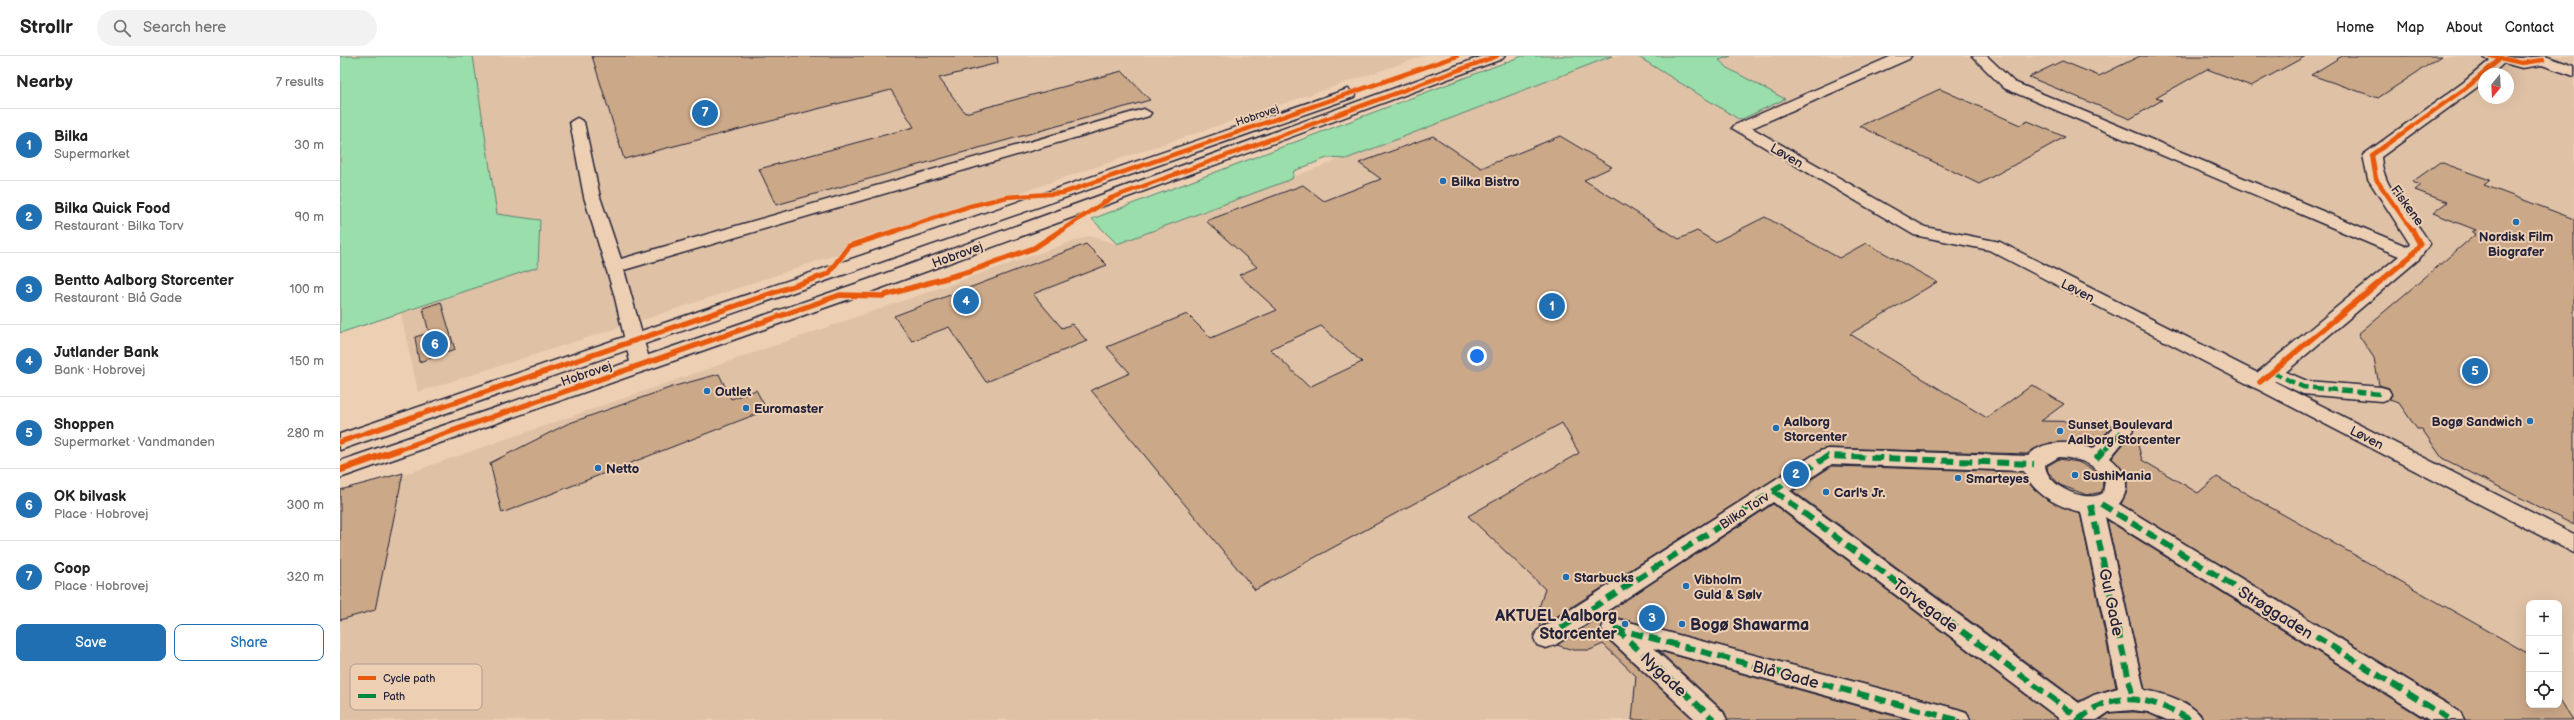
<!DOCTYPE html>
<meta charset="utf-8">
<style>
body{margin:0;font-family:"Balsamiq Sans",sans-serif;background:#f2f2f2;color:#222}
.controls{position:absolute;right:12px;bottom:12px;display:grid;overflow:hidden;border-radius:8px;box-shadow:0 4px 16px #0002}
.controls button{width:36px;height:36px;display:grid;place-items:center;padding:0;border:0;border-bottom:1px solid #e0e0e0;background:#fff;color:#222;font:20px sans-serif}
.compass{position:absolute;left:2138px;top:12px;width:36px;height:36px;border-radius:50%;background:#fff;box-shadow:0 4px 16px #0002;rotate:198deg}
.you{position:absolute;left:1137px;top:300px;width:14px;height:14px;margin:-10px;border:3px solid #fff;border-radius:50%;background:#1a73e8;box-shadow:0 0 0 6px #1a73e833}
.badge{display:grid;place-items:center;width:26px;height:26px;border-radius:50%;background:#1f6fb2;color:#fff;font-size:13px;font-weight:700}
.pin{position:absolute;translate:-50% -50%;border:2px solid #fff;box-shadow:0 1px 4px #0006}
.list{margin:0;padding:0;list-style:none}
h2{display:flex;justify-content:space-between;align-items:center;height:52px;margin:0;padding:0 16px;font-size:17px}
h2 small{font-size:13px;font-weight:400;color:#767676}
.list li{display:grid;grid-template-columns:26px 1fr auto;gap:12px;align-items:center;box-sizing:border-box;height:72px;padding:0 16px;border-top:1px solid #e0e0e0}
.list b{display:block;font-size:15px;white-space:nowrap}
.list p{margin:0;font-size:13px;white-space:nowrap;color:#767676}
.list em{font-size:13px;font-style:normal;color:#767676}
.actions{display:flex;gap:8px;padding:12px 16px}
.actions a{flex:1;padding:9px 0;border:1px solid #1f6fb2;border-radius:8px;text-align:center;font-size:14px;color:#1f6fb2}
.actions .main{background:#1f6fb2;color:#fff}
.icon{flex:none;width:22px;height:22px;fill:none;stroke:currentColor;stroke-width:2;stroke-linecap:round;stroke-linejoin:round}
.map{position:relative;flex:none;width:2234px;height:664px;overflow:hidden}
header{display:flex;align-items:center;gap:24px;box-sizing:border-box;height:56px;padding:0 20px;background:#fff;border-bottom:1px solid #e0e0e0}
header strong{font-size:19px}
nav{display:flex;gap:22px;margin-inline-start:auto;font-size:14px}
.search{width:280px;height:36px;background:#f2f2f2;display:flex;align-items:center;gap:10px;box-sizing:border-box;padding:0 14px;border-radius:22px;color:#767676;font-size:15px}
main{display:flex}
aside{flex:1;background:#fff}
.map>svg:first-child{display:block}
</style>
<header>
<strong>Strollr</strong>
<div class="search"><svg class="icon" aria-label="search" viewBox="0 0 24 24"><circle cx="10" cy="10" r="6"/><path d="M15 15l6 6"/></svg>Search here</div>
<nav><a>Home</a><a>Map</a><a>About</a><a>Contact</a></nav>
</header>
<main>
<aside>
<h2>Nearby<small>7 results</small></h2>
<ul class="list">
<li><span class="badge">1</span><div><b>Bilka</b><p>Supermarket</p></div><em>30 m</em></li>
<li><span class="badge">2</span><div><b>Bilka Quick Food</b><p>Restaurant · Bilka Torv</p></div><em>90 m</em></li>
<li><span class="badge">3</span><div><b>Bentto Aalborg Storcenter</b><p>Restaurant · Blå Gade</p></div><em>100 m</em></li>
<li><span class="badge">4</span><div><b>Jutlander Bank</b><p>Bank · Hobrovej</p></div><em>150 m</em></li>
<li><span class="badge">5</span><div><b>Shoppen</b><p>Supermarket · Vandmanden</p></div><em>280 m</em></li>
<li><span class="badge">6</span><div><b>OK bilvask</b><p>Place · Hobrovej</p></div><em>300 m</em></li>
<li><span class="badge">7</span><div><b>Coop</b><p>Place · Hobrovej</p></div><em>320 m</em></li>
</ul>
<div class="actions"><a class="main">Save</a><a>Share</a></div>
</aside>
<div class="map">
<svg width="2234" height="664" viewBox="0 0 2234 664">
<rect width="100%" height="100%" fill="#edd0b4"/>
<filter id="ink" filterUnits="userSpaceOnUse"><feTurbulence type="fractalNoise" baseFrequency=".025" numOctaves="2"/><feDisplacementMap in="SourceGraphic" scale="8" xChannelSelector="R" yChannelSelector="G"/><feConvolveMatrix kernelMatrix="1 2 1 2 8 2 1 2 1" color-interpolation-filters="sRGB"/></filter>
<g filter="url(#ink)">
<path fill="#dfc1a5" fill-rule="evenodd" d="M133,0h951l-766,259 -240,77 -17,-78 137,-48 -41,-52z
M1272,0h962v664h-2234v-223l749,-261 28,8zM2144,18h24v24h-24zM2189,547h30v102h-30z"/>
<path fill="#99deab" stroke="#5e8073" d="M0,0h133l24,158 43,6 -2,47 -198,66z
M1182,0h90l-266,103 -19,-1 -33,13 -2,8 -175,65 -25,-25z
M1297,0h94l-12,4 10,9 56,30 -45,21z"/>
<path fill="#cba888" stroke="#22223b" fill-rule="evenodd" d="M252,0h405l1,7 -59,15 26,35 157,-42 28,29 -374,105 -17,-36 155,-42 -23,-37 -267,69z
M1800,0h166l-55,30 -44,-17 -51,29 6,2 -32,19 -101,-42 33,-16 37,15z
M2002,0h100l-64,42 -67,-23z
M1600,33l80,36 8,-4 37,16 -86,47 -119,-58z
M1093,80l48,32 79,-32 52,31 -28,13 95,59 18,-8 18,11 50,-25 74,41 27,-15 71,39 -87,52 137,84 45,-33 32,19 -23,17 58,1 14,4 -20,21 -25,-5 -18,1 -16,6 -7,5 -199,-6 -8,2 -280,177 -3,-13 8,-25 -77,-73 111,-63 -17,-30 -307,167 -164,-200 39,-17 -23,-26 80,-33 24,24 66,-28 -38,-35 18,-8 -51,-46 97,-36 21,16 57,-22 -22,-16zM981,270l41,36 -53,25 -39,-38z
M2100,106l50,18 -6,5 90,34v306l-132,-67 -20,-29h-5l-18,-26 -10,-3 3,-5 -3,-7 -10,-3 -5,-27 -16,-24 118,-100 -4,-2 4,-2 -43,-17 14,-11 -32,-12 6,-5 -9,-3z
M746,188l21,21 -74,29 29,34 10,-4 15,17 -101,41 -37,-55 -37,14 -18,-25z
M101,246l14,48 -36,12 -4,-25 14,-4 -6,-25z
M379,318l12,25 25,-9 11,20 -265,103 -12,-50 77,-39 108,-38z
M1790,380l8,9 4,15 56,33 19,-16 312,177v51h30v-7l14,22h-108l-4,-9 -340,-207 6,-12v-13l-6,-11 -9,-10z
M1719,403l19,3 18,9 7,10 -1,11 -15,3 -27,-10 -12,-13 -1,-6z
M1492,410l191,6 9,15 14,12 34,14 36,174 -22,7 -15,7 -286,-210z
M63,417l-28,137 -35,10v-130z
M1433,448l286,216h-88l-4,-9 -10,-3 -343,-91 -10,3 -3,9 3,7 90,84h-62l4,-44 -33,-32 -13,6h-17l-16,-5z
M1767,464l319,200h-222l-4,-7 -14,-11 -41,-13z
M1319,595l250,69h-181l-4,-9z
M1793,656l15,1 15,7h-63l10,-7z"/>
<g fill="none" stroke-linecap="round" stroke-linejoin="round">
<g stroke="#22223b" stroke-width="3">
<path id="street" d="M1552,0h19l-2,3 -157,69 173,99 75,15 574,292v19l-585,-303 -75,-15 -182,-107 3,-3z
M1632,0h15l27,26 404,169 3,4 -3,4h-12l-402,-171z
M804,53l7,4 -2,3 -525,154 27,96 -3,4 -7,2 -7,-2 -3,-4 -17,-72 -30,-97 -14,-75 7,-4 7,4 16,75 21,62z
M1932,310l35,15 74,6 7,2 3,5 -3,5 -7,2 -78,-7 -38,-18 -3,-4 3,-4z
M1783,367l7,2 3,5 -23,28c16,13 22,29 9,46l341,208 4,8h-35l-324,-203 39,173c19,3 50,12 59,30h-36l-19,-8 -15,-2 -24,2 -12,8h-36l-288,-218 -218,143 -9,3 -9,-3 -3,-7 3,-7 283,-180 8,-2 200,7c17,-18 44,-14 65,-7l23,-24zM1719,401c17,1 38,6 46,24l-2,12c-17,11 -57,-7 -58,-28zM1492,408l192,7c9,23 34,36 57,41l37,176 -24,7 -15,8 -289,-212z
M1274,562l343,91 9,3 4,8h-55l-262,-72 70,64 4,8h-31l-91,-85 -3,-7 3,-7z"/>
</g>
<g stroke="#22223b" stroke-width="3">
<path id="secondary" d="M1143,0h22l-3,3 -621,229 -541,190v-17l527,-181z
M2143,0l39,2 23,-2 29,10v10l-32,-11 -20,3 -18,-5 -12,11h-8v7l-8,7 -95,69c2,35 33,58 49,87l-11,15 -151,128 -8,2 -8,-2 -3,-5 3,-5 153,-126 5,-7 -42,-65 -5,-24 101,-73 26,-22z
M1008,33l8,5 -2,3 -1014,353v-16z"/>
</g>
<use href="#street" fill="#edd0b4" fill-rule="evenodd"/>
<use href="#secondary" fill="#edd0b4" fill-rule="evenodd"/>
<path stroke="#00873e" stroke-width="4.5" stroke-dasharray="10 4.5" stroke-linecap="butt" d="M1932,316l31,15 78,7
M1765,394l18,-20"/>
<path stroke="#00873e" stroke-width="6" stroke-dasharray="12 6" stroke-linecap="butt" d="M1756,403l9,-10
M1434,435l306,228
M1761,448l350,216
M1751,449l42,194
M1274,572l343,92
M1276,573l98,91
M1206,582l282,-182 206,8
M1739,664c34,-33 74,-22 111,0"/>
<g stroke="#edd0b4" stroke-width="6">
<path id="cycleway-far2" d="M2151,0l31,7 21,-3
M552,176l78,-26 37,-9 56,-4 394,-137
M719,176l52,-34 386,-142
M2073,176l-37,-53 -4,-24 98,-70 30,-26"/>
</g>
<g stroke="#edd0b4" stroke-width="8">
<path id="cycleway-far1" d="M1920,326l152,-127 8,-11 -7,-13
M0,386l488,-168 21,-28 46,-15
M58,394l442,-155 42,1 89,-25 63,-23 26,-17"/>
</g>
<g stroke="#edd0b4" stroke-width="10">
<path id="cycleway" d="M0,414l60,-21"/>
</g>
<use href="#cycleway-far2" stroke="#e8590c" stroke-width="4.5"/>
<use href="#cycleway-far1" stroke="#e8590c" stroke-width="5.5"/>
<use href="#cycleway" stroke="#e8590c" stroke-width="7"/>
</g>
</g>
<g fill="#1f6fb2" stroke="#edd0b4" stroke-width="1.5">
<circle cx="1103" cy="125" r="4"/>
<circle cx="2176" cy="166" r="4"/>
<circle cx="367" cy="335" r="4"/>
<circle cx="406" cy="352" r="4"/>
<circle cx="2190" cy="365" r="4"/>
<circle cx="1436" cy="372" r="4"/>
<circle cx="1720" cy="375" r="4"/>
<circle cx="258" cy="412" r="4"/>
<circle cx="1735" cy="419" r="4"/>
<circle cx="1618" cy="422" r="4"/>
<circle cx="1486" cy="436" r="4"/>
<circle cx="1226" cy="521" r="4"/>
<circle cx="1346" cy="530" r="4"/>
<circle cx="1285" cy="568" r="4"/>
<circle cx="1342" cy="568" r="4"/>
</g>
<g text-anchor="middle" stroke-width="4" stroke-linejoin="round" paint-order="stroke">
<g font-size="11" fill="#22223b" stroke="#edd0b4">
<text transform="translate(917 59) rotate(-19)" y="4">Hobrovej</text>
</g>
<g font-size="13" fill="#22223b" stroke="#edd0b4">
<text transform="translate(1447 99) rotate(30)" y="5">Løven</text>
<text transform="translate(2068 149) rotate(54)" y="5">Fiskene</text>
<text transform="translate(617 198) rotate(-20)" y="5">Hobrovej</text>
<text transform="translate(1738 234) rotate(27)" y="5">Løven</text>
<text transform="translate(246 317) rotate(-19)" y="5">Hobrovej</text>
<text transform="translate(2027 381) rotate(27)" y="5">Løven</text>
<text transform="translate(1404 454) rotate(-33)" y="5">Bilka Torv</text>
</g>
<g font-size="13" font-weight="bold" fill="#22223b" stroke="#edd0b4" text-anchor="start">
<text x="1111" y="130">Bilka Bistro</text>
<text x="2176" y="185" text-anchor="middle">Nordisk Film<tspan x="2176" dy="15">Biografer</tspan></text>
<text x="375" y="340">Outlet</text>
<text x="414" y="357">Euromaster</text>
<text x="1444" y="370">Aalborg<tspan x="1444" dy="15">Storcenter</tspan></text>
<text x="2182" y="370" text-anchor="end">Bogø Sandwich</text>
<text x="1728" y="373">Sunset Boulevard<tspan x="1728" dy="15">Aalborg Storcenter</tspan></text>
<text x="266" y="417">Netto</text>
<text x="1743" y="424">SushiMania</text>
<text x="1626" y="427">Smarteyes</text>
<text x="1494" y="441">Carl's Jr.</text>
<text x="1234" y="526">Starbucks</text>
<text x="1354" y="528">Vibholm<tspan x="1354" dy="15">Guld &amp; Sølv</tspan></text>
</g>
<g font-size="16" fill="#22223b" stroke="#edd0b4">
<text transform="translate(1772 546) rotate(78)" y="6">Gul Gade</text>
<text transform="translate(1586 549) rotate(37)" y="6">Torvegade</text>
<text transform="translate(1936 556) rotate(32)" y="6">Strøggaden</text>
<text transform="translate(1324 618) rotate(43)" y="6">Nygade</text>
<text transform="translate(1446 618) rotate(15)" y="6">Blå Gade</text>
</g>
<g font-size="16" font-weight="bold" fill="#22223b" stroke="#edd0b4" text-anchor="end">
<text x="1277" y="565">AKTUEL Aalborg<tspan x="1277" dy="18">Storcenter</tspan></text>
<text x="1350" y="574" text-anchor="start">Bogø Shawarma</text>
</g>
</g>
<rect x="10" y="608" width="132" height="46" rx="6" fill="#edd0b4" stroke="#b09c90" stroke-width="1"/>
<rect x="18" y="620" width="18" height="4" fill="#e8590c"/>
<rect x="18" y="638" width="18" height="4" fill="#00873e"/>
<g font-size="11" fill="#22223b">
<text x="43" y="626">Cycle path</text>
<text x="43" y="644">Path</text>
</g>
</svg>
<div class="controls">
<button>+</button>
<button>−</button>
<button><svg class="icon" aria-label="locate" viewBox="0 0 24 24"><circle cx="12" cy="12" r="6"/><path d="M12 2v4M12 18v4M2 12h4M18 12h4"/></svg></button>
</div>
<svg class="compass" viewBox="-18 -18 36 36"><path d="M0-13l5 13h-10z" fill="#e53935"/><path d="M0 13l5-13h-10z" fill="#767676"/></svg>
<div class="you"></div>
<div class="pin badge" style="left:1212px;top:250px">1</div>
<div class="pin badge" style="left:1456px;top:418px">2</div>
<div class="pin badge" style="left:1312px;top:562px">3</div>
<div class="pin badge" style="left:626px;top:245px">4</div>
<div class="pin badge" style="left:2135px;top:315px">5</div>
<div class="pin badge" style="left:95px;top:288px">6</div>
<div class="pin badge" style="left:365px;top:57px">7</div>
</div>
</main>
